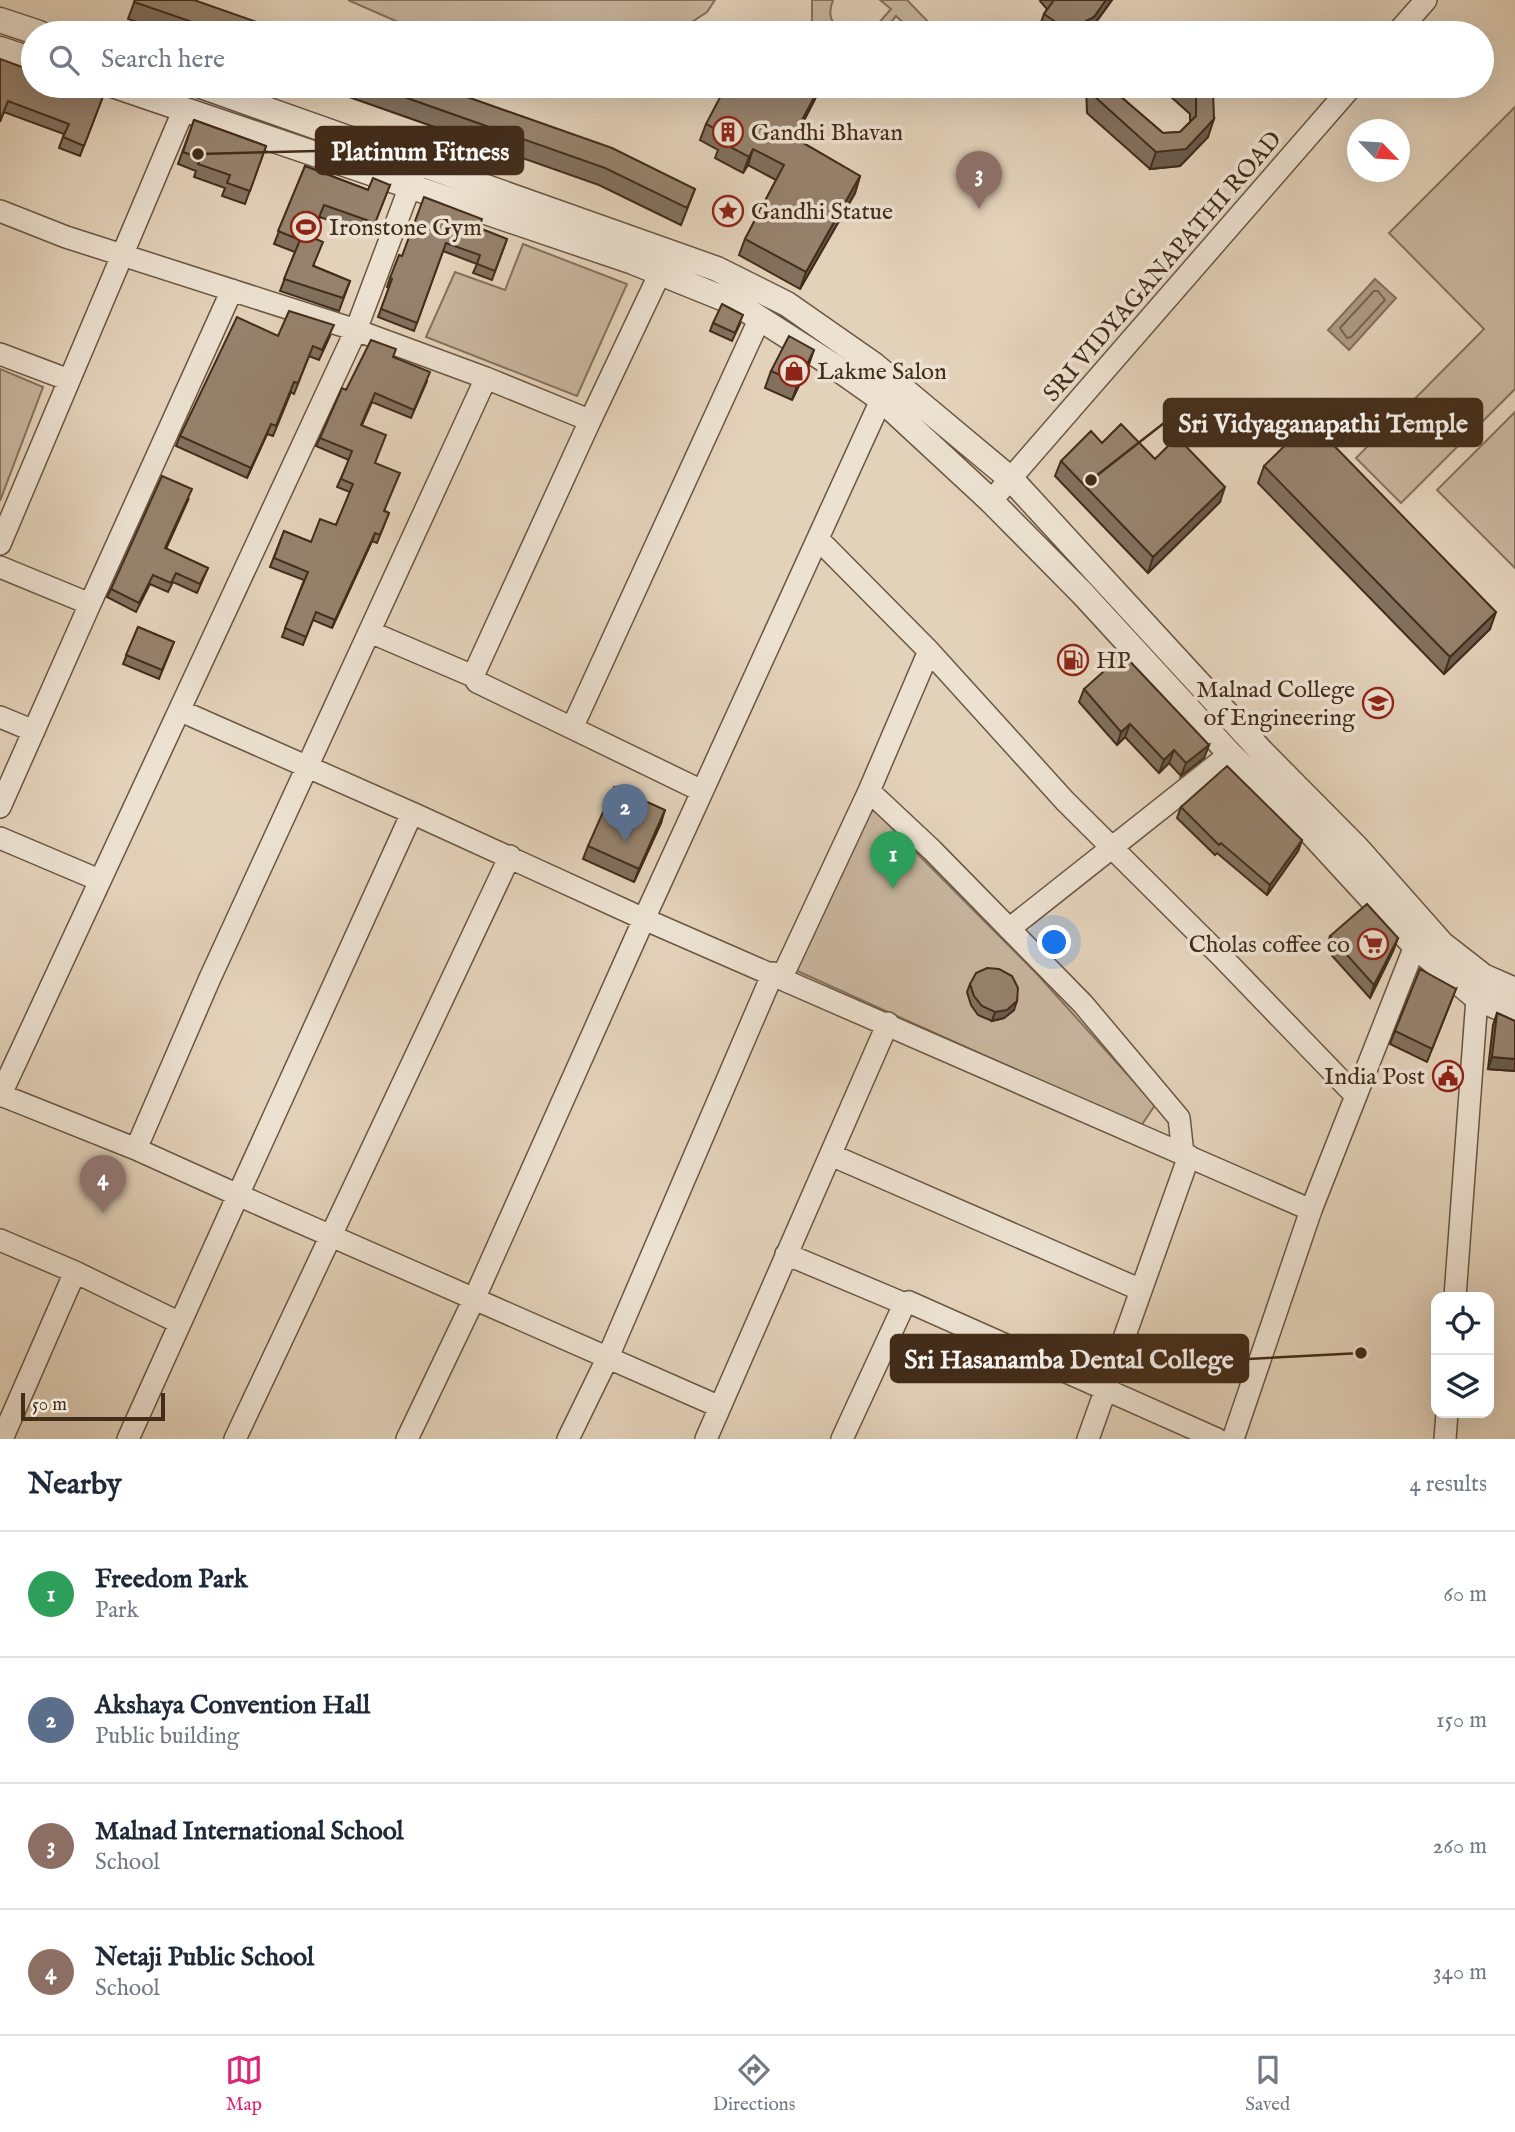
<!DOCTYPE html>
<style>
body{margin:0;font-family:"IM FELL English",serif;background:#f2f2f3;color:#1f2937}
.controls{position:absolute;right:21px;bottom:21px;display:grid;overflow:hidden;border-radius:14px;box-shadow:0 7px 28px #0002}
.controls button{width:63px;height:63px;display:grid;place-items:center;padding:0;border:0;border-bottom:2px solid #e0e1e3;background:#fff;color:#1f2937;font:35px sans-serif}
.compass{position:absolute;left:1347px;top:119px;width:63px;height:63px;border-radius:50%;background:#fff;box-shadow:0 7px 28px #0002;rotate:115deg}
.scale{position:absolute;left:21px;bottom:18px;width:144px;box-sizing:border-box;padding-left:7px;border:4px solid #422c1a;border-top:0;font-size:19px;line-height:24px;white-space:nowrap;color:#422c1a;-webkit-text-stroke:5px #ede2d2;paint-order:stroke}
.you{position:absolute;left:1055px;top:943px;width:24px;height:24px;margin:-18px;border:5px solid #fff;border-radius:50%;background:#1a73e8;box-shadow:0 0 0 10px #1a73e833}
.badge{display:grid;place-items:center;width:46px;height:46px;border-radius:50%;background:#db2777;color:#fff;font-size:23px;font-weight:700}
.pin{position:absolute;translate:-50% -58px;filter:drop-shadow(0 2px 4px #0008)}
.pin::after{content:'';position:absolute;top:37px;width:24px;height:21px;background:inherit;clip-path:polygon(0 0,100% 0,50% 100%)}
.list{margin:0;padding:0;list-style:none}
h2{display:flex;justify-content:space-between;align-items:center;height:91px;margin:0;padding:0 28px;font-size:30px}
h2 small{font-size:23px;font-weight:400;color:#747a83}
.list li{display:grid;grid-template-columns:46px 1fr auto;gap:21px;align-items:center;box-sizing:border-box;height:126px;padding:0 28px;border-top:2px solid #e0e1e3}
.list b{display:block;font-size:26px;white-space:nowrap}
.list p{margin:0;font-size:23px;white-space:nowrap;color:#747a83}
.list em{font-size:23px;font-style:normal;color:#747a83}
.icon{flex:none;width:38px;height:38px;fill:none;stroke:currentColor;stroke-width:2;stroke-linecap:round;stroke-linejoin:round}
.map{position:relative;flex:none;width:1515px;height:1439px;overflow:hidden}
.search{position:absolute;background:#fff;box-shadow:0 7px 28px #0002;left:21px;right:21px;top:21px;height:77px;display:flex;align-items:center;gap:18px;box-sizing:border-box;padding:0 24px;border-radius:38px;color:#747a83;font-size:26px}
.sheet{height:595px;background:#fff}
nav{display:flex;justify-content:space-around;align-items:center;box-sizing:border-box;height:98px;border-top:2px solid #e0e1e3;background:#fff;font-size:19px;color:#747a83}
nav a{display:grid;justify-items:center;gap:4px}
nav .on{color:#db2777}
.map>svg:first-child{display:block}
</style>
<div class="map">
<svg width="1515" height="1439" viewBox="0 0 1515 1439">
<rect width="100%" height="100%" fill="#e3d2ba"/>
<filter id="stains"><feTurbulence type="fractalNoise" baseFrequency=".00286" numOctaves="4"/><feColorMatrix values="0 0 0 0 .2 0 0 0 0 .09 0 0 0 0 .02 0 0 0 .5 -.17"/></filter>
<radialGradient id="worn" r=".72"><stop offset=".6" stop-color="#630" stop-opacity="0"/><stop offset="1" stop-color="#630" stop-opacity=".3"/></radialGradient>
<path fill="#c8b69f" stroke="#85715c" stroke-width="2" d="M348,0h367l-8,12 -32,21h-252z
M812,0h21c-6,16 -2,22 10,33h-24l-7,-11z
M880,0h27l32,33h-25l-18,-17 -14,17h-12l21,-24z
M875,86h55c-15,14 -38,11 -55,0z
M1515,107v282l-114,114 -45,-45 128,-129 -95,-96z
M523,244l104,40 -50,112 -151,-59 29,-65 50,18z
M0,369l43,18 -43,114z
M1515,412v156l-78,-78z
M872,808l165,166 118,131 -14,21 -346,-156z"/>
<path fill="#ac9a84" stroke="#826e5a" stroke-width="2" d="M1375,279l21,19 -47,52 -21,-20z"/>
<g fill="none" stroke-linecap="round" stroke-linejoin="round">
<path stroke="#77634f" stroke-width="2" d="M1374,291h4l7,9 -34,37 -4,1 -7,-10z"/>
<g stroke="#6a5642" stroke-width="24">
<path id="minor" d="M1397,33l29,-33
M0,211l66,26 290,93 130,48
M0,354l69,26
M589,423l71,-150
M991,501l361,-415
M819,540l110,111
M0,544l184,-435
M0,567l90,37 -90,203
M90,604l142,-314
M370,632l103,44
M181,711l231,102
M0,717l34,14
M572,728l130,63
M869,791l60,-140 136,150 157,156 134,139
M0,838l99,42
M1009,929l221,-175
M782,977l87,-186 63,59 151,154 96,114 4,36
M1,1095l135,54 74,-171 276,-600 98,40 5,5 -116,253 4,6 95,46 188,-410
M0,1096l356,-766 59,-157
M136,1149l102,46 174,-382 232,106 667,291
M831,1155l310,135
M0,1240l75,32
M786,1254l119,50
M1455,1297l22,-299
M2,1439l73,-167 105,51
M128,1439l110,-244 482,212
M235,1439l275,-583
M407,1439l68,-142 169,-378 243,-532
M568,1439l40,-82 165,-384
M706,1439l182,-416
M842,1439l60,-130 7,-7 308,137
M1088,1439l101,-283
M1233,1439l78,-229 104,-264
M1445,1439l2,-26"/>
</g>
<g stroke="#6a5642" stroke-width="27">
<path id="tertiary" d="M0,20l39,13
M0,49l33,11
M115,86l518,176 104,42 94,60 51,36 109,101 92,93 147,160 83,81 102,111 62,52 38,17
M201,86l516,183 70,35 86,60 139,116 250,272 95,96 85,96 41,32 32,14"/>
</g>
<use href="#minor" stroke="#ede2d2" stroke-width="21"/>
<use href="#tertiary" stroke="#ede2d2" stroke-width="24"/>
</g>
<path fill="#81705e" stroke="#422c1a" stroke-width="2" d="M135,0l153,33h-119l-41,-14z
M1041,0h71l-24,33h-47l-3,-2 6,-17 3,-5 -7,-8z
M0,59l33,27 72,5 -25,65 -21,-8 5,-14 -60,-22 -4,10z
M318,86h118l259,103 -14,36 -82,-40z
M820,86l-5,13 -20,39 65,38 -5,17 -55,96 -61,-34 6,-16 31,-59 -28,-15 -5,8 -28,-15 3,-8 -18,-10 6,-16z
M1086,86h37l-3,2v8l43,37 17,-1 10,-10v-8l-31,-28h49v51l-28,29 -30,3 -63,-56z
M194,120l72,26 -21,58 -23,-8 3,-8 -31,-11 2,-6 -18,-7z
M305,166l63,24 22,-5 -20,50 -50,-18 -9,20 3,29 36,15 -11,30 -59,-20 15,-39 -21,-8z
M479,228l28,11 -15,41 -19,-7 4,-9 -34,-13 -29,80 -36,-14 11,-29 -2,-1 3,-9 12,-22z
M713,323l27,1 -8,17 -22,-10z
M278,336h52l-11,24 -10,-4 -15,38 -3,-2 -18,44 -6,-2 -20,44 -71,-32 4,-10z
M394,357l33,24 -16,37 -39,-16 -10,23 13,38 10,48 4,2 -12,30 -5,-2 -40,87 -19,-8 -10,25 -21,-8 22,-57 -34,-13 14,-36 27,11 25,-17 14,-33 -13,-5 12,-27 -33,-14 4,-8 26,-48z
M808,367l-16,33 -27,-12 6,-17z
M1102,443l53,16 65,43 -72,71 -93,-97 6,-15z
M1264,466l226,163 -46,45 -186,-191z
M189,498l-23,51 42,19 -11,25 -24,-11 -5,10 -18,-8 -14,28 -29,-15 4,-8z
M138,627l36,15 -15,37 -36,-15z
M1084,689l125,56 -5,13 -23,18 -12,-13 -10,10 -34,-36 -8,8 -38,-43z
M1181,807l121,33 -4,11 -31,44 -50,-42 -2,2 -38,-37z
M661,823l-27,59 -51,-23 5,-13z
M1330,936l68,2 -5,13 -23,47 -44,-49z
M970,984l44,26 -10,8 -12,3 -14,-6 -7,-10 -4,-13z
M1456,989l-29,73 -37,-18 5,-13z
M1497,1013l18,8v50l-27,-2 5,-44z"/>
<path fill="#695b4c" stroke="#422c1a" stroke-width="2" d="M1106,0h6l-24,33h-8l6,-12z
M820,86l-5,13 -28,54 6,-16z
M1214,119l-6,18 -28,29 -30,3 6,-17z
M753,149l-5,16 -5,8 6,-16z
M860,176l-5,17 -55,96 6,-17z
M814,350l-6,17 -16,33 6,-17z
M271,424l-4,10 -20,44 4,-10z
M1225,487l-5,15 -72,71 5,-16z
M375,533l-3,8 -40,87 3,-8z
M1496,612l-6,17 -46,45 6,-17z
M1130,724l-5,13 -8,8 4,-13z
M1209,745l-5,13 -23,18 5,-13z
M1174,750l-5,13 -10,10 5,-13z
M665,810l-4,13 -27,59 5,-13z
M1302,840l-4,11 -31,44 3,-10z
M1398,938l-5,13 -23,47 4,-13z
M1017,1001l-3,9 -10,8 -12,3 3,-9z
M1492,1057l23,2v12l-27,-2z"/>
<path fill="#96826d" stroke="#422c1a" stroke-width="2" d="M135,0h59l94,33h-64l-90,-31z
M1054,0h52l-12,17 -8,4 -6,12h-8l-28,-19z
M0,59l33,12v15h57l15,5 -21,55 -21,-9 6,-13 -61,-23 -8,20z
M373,86h63l176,62 83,41 -8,19 -82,-40z
M726,86h94l-27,51 67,39 -54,96 -61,-33 39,-74 -31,-16 -4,8 -28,-15 4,-8 -19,-10z
M1093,86h27v10l43,37 17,-1 16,-16v-19l-12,-11h24l5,4 1,29 -28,30 -30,3 -62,-56z
M194,120l72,26 -16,45 -23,-8 3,-8 -32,-11 3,-6 -18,-6z
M305,166l63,24 5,-12 17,7 -15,38 -51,-18 -13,32 12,5 -10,24 37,15 -7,17 -59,-19 16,-39 -22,-9z
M424,197l58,22 -3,9 28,11 -12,32 -18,-7 3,-9 -34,-12 -29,80 -36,-14 11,-30 -2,-1 9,-23 3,1z
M722,304l21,11 -8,18 -22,-10z
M289,311l45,14 -12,25 -9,-4 -15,37 -4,-1 -18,44 -5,-2 -20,44 -71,-32 57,-119 41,19z
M789,336l25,14 -16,33 -27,-12z
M371,340l25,9 -3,8 37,15 -16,38 -39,-17 -14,32 25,10 -11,28 25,10 -16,38 5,2 -9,22 -5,-2 -40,87 -19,-8 -10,25 -21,-9 23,-56 -34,-14 10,-27 27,11 9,-23 16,6 17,-41 -12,-5 11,-28 -32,-13 22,-50 4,2z
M1310,421l186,191 -46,45 -186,-191z
M1121,424l34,35 22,-22 48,50 -72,70 -92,-96 30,-30 11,12z
M162,476l30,13 -27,59 43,20 -8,16 -24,-11 -5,10 -18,-8 -14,28 -28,-14z
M138,627l36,15 -12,28 -36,-15z
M1123,654l86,91 -23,18 -12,-13 -10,10 -34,-36 -9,8 -37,-43z
M1227,766l75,74 -32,45 -49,-42 -2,2 -38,-38z
M614,787l51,23 -26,59 -51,-23z
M1367,904l31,34 -24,47 -44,-49z
M987,968l12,1 13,7 6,12 -1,13 -10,9 -12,2 -13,-6 -8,-10 -4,-12 6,-11z
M1420,969l36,20 -24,60 -37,-18z
M1497,1013l18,8v38l-23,-2z"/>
<defs>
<g id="building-ring" transform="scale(1.575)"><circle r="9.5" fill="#ede2d2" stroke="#8f2418" stroke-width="1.5"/><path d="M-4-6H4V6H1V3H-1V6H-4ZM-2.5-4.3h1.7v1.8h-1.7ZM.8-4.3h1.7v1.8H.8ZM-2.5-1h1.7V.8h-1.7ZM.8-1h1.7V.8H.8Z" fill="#8f2418"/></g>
<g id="sight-ring" transform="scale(1.575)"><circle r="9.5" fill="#ede2d2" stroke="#8f2418" stroke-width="1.5"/><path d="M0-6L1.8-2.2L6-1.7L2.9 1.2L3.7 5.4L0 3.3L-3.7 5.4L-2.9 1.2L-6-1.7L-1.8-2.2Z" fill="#8f2418"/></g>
<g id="stadium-ring" transform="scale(1.575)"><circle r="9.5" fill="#ede2d2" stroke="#8f2418" stroke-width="1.5"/><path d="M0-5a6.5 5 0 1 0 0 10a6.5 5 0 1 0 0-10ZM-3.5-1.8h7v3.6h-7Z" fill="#8f2418"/></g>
<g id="shop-ring" transform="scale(1.575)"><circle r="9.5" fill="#ede2d2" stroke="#8f2418" stroke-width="1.5"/><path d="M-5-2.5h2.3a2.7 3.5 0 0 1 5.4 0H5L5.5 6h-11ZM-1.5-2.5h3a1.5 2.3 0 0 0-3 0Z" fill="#8f2418"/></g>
<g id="fuel-ring" transform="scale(1.575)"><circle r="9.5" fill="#ede2d2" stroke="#8f2418" stroke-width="1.5"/><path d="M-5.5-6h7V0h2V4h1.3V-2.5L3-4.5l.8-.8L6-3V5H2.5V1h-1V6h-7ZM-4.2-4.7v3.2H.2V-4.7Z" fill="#8f2418"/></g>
<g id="university-ring" transform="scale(1.575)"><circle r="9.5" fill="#ede2d2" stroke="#8f2418" stroke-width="1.5"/><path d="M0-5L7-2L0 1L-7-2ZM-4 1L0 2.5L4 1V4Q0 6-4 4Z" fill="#8f2418"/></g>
<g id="supermarket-ring" transform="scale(1.575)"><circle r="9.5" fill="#ede2d2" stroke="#8f2418" stroke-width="1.5"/><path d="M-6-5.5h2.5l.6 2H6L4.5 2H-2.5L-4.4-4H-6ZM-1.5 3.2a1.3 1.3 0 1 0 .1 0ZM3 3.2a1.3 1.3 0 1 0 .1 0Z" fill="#8f2418"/></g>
<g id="civic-ring" transform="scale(1.575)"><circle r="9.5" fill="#ede2d2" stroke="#8f2418" stroke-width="1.5"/><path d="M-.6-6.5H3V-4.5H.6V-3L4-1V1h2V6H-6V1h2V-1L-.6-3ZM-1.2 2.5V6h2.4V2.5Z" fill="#8f2418"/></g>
</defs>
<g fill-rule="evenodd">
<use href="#building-ring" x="728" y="132"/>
<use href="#sight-ring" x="728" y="211"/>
<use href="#stadium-ring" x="306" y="227"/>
<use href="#shop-ring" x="794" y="371"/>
<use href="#fuel-ring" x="1073" y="660"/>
<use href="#university-ring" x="1378" y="703"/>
<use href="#supermarket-ring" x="1373" y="944"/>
<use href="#civic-ring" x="1448" y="1076"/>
</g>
<g text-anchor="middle" stroke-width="7" stroke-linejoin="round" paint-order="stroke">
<g font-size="24" fill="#422c1a" stroke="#ede2d2" text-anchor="start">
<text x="751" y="140">Gandhi Bhavan</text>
<text x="751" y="219">Gandhi Statue</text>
<text x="329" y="235">Ironstone Gym</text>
<text x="817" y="379">Lakme Salon</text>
<text x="1096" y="668">HP</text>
<text x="1355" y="697" text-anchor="end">Malnad College<tspan x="1355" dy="28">of Engineering</tspan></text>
<text x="1350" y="952" text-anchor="end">Cholas coffee co</text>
<text x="1425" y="1084" text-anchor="end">India Post</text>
</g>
<g font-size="24" fill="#422c1a" stroke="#ede2d2">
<text transform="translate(1162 266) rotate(-49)" y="8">SRI VIDYAGANAPATHI ROAD</text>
</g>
</g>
<path fill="none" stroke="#422c1a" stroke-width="2.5" d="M198 154L316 151M1091 480L1164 423M1361 1353L1248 1359"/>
<g fill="#422c1a" stroke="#ede2d2" stroke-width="2.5">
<circle cx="198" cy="154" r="7"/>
<circle cx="1091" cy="480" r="7"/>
<circle cx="1361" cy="1353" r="7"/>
</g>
<g fill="#422c1a" stroke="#422c1a" stroke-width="2.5">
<rect x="316" y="127" width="207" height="47" rx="7"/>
<rect x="1164" y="399" width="318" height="47" rx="7"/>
<rect x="891" y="1335" width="357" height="47" rx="7"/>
</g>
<g font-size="26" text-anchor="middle" font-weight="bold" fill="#fff">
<text x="420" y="160">Platinum Fitness</text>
<text x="1323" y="432">Sri Vidyaganapathi Temple</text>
<text x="1069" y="1368">Sri Hasanamba Dental College</text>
</g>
<rect width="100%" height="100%" filter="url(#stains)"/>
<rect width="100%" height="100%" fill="url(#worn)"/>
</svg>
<div class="controls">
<button><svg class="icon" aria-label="locate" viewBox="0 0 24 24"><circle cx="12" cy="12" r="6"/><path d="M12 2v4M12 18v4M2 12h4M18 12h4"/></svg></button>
<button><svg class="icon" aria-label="layers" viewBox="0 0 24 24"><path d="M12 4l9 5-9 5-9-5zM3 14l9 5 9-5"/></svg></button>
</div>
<svg class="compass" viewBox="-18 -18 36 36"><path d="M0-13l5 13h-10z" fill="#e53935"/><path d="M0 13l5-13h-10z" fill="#747a83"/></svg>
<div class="scale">50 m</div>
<div class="you"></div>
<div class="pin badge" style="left:893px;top:889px;background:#2e9e5b">1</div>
<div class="pin badge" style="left:625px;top:842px;background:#5c6f8a">2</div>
<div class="pin badge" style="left:979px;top:209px;background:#8d6e63">3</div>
<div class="pin badge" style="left:103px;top:1213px;background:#8d6e63">4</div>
<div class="search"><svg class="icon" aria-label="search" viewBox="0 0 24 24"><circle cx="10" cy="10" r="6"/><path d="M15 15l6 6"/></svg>Search here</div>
</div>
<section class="sheet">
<h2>Nearby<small>4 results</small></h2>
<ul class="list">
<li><span class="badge" style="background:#2e9e5b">1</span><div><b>Freedom Park</b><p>Park</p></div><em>60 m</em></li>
<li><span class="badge" style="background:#5c6f8a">2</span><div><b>Akshaya Convention Hall</b><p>Public building</p></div><em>150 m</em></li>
<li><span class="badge" style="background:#8d6e63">3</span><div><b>Malnad International School</b><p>School</p></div><em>260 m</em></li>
<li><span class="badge" style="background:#8d6e63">4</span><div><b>Netaji Public School</b><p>School</p></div><em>340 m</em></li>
</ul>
</section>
<nav>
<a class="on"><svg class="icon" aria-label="map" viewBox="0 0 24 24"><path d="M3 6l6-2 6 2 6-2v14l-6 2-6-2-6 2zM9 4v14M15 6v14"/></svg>Map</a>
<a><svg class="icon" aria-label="directions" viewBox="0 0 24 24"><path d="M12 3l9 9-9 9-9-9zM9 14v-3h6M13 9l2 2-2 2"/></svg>Directions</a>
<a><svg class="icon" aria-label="saved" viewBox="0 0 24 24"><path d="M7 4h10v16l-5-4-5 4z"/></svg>Saved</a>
</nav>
